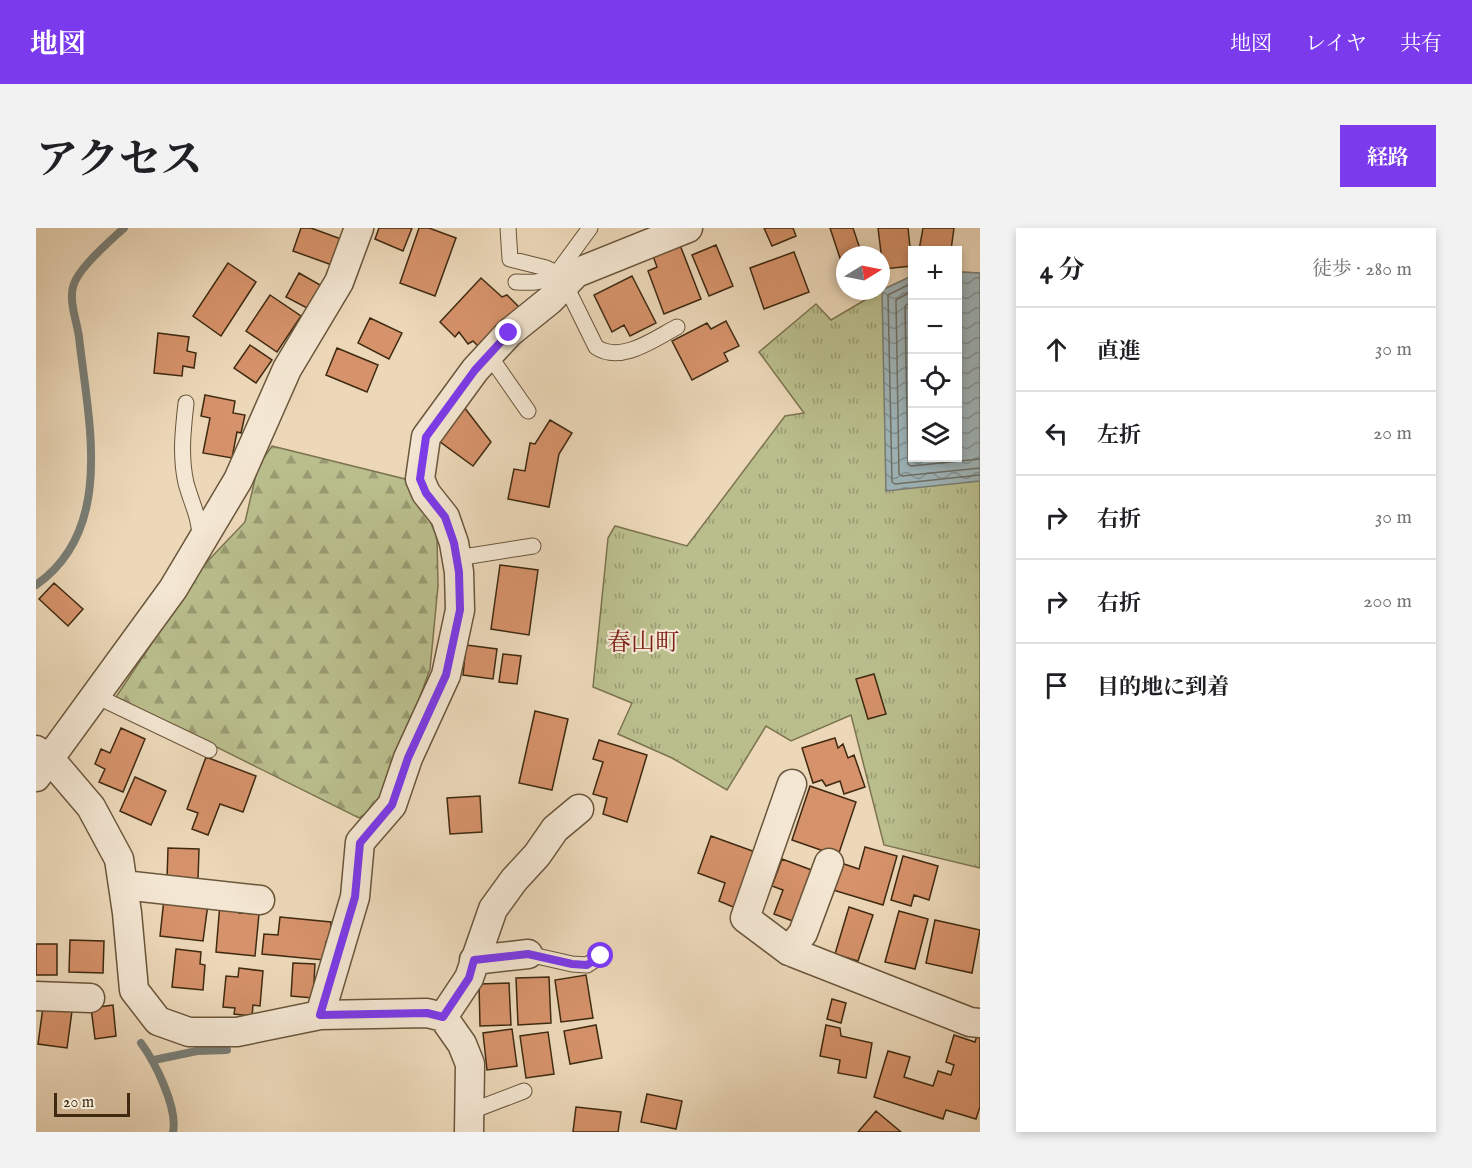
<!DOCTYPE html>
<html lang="ja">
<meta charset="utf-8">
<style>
body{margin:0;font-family:"IM FELL English","Noto Serif JP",serif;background:#f2f2f2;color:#202124}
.controls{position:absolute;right:18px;top:18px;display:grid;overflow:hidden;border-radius:0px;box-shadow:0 3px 9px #0003}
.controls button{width:54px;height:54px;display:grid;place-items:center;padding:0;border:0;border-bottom:2px solid #e0e0e0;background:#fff;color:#202124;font:30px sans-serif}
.compass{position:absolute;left:800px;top:18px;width:54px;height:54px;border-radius:50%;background:#fff;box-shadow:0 3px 9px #0003;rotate:80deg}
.scale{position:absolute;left:18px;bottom:15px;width:76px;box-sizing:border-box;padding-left:6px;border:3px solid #3f2a11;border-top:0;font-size:16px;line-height:21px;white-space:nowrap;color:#3f2a11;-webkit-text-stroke:4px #f3e6d2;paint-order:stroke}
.stop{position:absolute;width:18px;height:18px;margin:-14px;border:4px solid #7c3aed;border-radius:50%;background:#fff}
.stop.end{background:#7c3aed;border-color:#fff;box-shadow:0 2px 6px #0008}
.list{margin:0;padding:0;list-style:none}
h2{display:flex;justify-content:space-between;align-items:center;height:78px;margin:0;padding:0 24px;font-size:26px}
h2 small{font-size:20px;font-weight:400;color:#757577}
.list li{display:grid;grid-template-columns:39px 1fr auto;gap:18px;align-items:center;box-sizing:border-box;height:84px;padding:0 24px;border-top:2px solid #e0e0e0}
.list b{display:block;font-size:22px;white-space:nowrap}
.list em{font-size:20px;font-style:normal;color:#757577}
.icon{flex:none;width:33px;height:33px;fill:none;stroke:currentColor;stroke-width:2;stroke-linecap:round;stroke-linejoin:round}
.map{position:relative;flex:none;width:944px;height:904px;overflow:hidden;border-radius:0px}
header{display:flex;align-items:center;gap:36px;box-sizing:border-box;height:84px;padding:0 30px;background:#7c3aed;color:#fff}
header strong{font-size:28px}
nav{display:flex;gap:33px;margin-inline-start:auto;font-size:21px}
.intro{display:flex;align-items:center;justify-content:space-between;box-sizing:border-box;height:144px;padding:0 36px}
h1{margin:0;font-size:42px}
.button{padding:15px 27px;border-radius:0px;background:#7c3aed;color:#fff;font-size:21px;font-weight:700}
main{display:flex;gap:36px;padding:0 36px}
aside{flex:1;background:#fff;border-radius:0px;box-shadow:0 3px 9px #0003}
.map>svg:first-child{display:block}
</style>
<header>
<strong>地図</strong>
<nav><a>地図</a><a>レイヤ</a><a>共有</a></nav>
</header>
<div class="intro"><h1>アクセス</h1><a class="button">経路</a></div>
<main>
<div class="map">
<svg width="944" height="904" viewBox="0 0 944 904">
<defs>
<pattern id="grass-tufts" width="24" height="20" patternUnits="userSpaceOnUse" patternTransform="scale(1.5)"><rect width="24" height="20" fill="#babe8d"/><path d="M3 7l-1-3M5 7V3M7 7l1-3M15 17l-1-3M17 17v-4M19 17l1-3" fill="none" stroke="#999b72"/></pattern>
<pattern id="forest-firs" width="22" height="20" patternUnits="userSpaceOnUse" patternTransform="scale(1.5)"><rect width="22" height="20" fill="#babe8d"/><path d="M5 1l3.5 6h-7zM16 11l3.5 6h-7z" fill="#999b72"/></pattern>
<pattern id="water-waves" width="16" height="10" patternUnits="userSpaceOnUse" patternTransform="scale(1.5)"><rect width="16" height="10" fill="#9fb6bb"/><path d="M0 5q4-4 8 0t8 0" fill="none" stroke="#839497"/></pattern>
</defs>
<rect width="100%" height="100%" fill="#ecd8b9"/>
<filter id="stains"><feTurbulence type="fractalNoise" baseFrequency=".00333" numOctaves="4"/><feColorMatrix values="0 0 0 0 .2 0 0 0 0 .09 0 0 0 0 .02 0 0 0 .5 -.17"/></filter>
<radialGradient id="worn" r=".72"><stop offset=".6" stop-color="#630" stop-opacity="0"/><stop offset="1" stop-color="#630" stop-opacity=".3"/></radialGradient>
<path fill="url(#grass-tufts)" stroke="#7c744f" stroke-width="1.5" d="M922,44l22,1v595l-96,-23 -33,-130 -60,26 -25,-15 -39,64 -55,-32 -54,-24 14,-31 -39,-16 15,-149 7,-12 72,20 98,-130 19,-3 -45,-61 57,-48 15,16 51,-30 30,-14v182h46z"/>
<path fill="url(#forest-firs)" stroke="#7c744f" stroke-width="1.5" d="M236,218l141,35 24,56 1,49 -8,83 -48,134 -23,15 -243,-121 88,-132 41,-43 13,-56z"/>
<path fill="url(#water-waves)" stroke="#797e77" stroke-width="1.5" d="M922,44l22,1v208l-94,10 -4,-201 30,-14v182h46z"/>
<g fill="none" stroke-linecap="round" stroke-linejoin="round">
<path stroke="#6f7066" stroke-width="1.5" d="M876,55l-24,12 4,187 3,2 85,-9
M876,63l-16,9 3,174 3,2 78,-8
M876,73l-7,5 3,158 3,2 69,-7"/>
<path stroke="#797e77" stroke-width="8" d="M0,357c80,-56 52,-165 43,-248 -2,-15 -10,-35 -6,-50 4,-18 37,-46 51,-59
M105,815c14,19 37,65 32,89
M118,832l43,-9 30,-1"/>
</g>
<path fill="#d6926a" stroke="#3f2a11" stroke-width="1.5" d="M265,0h10l30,11 -9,26 -39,-14z
M343,0h33l-9,23 -28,-12z
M383,0h10l27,10 -21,58 -35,-13z
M728,0h29l3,8 -24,10z
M794,0h23l9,27h-17v11l-2,1z
M842,0h30l4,38 -29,3z
M887,0h31l-3,22h-32z
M644,17l21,54 -37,15 -16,-43 9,-4 -4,-11z
M680,17l17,41 -24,10 -17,-41z
M758,24l15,40 -45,17 -14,-41z
M192,35l28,19 -35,54 -28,-20z
M263,45l23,13 -13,23 -23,-12z
M596,48l24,47 -26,13 -6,-11 -12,7 -18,-37z
M445,50l21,19 5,-2 14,14 -41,39 -7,-7 -5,3 -9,-12 -4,5 -15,-15z
M234,67l31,21 -24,36 -31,-21z
M334,90l32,15 -13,26 -31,-16z
M690,93l13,25 -15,7 4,8 -36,19 -20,-39 35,-18 4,6z
M122,105l31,4 -2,14 9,2 -2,15 -11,-2 -1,10 -28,-3z
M214,117l22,15 -16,23 -22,-15z
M301,120l41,17 -11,27 -41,-17z
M169,167l30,6 -2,12 12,2 -4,18 -4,-1 -5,26 -29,-5 7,-35 -9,-2z
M428,179l27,35 -18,24 -34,-25z
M514,192l22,13 -13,21 -10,53 -41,-8 6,-30 11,2 5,-28 5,1z
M464,337l38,5 -9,65 -38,-6z
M18,355l29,26 -15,17 -29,-27z
M430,417l31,4 -4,30 -30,-4z
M467,426l18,2 -4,28 -18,-2z
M838,446l12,40 -18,5 -12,-40z
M499,483l33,8 -16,71 -33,-7z
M85,500l24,11 -22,53 -24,-10 6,-13 -10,-5 6,-15 9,4z
M799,510l3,10 5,-4 5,14 6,-3 11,32 -21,7 -4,-13 -14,5 -4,-6 -9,3 -11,-35z
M563,512l48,15 -20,67 -24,-8 4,-16 -14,-4 10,-32 -10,-3z
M170,529l50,19 -13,36 -23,-8 -12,31 -16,-6 6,-16 -11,-4z
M99,549l31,14 -15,34 -31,-14z
M774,558l46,16 -18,54 -46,-16z
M444,568l2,36 -32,2 -3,-36z
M675,608l47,17 -20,56 -19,-8 6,-18 -27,-10z
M829,619l32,9 -14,49 -50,-15 8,-27 18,6z
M132,620l31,1 -1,31 -31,-1z
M867,628l35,10 -9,34 -15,-5 -3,11 -20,-6z
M746,631l35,13 -19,51 -24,-9 9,-24 -11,-4z
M128,671l44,5 -5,37 -43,-5z
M184,675l20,2 -1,8 20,1 -4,42 -39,-4z
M813,679l24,8 -15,46 -23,-7z
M863,683l29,8 -13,50 -30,-7z
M244,689l51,5 -1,21 -4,-1 -2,18 -62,-6 2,-20 14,1z
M899,692l45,10 -8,43 -46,-10z
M34,712l34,1 -1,32 -34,-1z
M0,716h21v31h-21z
M140,721l25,3 -1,12 5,1 -2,25 -31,-3z
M257,735l22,1 -2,34 -22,-2z
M203,740l24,3 -3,35 -7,-1 -1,11 -18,-2 1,-6 -12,-1 3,-31 12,1z
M550,747l7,43 -32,4 -6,-42z
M513,749l2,46 -33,2 -2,-47z
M473,755l2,42 -31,1 -1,-42z
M796,771l14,4 -5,20 -14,-4z
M77,777l3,31 -21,3 -4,-31z
M7,779l29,4 -5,37 -29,-4z
M560,797l6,33 -32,6 -6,-33z
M790,797l14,3 1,8 31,7 -6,35 -28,-5 2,-13 -20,-4z
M944,798v81l-4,12 -30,-9 -3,9 -69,-22 14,-46 22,6 -6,20 29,9 5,-15 13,4 3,-10 -8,-3 8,-27 21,7z
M476,801l5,37 -30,4 -4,-37z
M512,804l6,42 -28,4 -6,-42z
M611,866l35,7 -6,28 -35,-7z
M540,879l45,5 -3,20h-45z
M840,883l25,21h-43z"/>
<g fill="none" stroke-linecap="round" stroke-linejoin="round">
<g stroke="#6a563b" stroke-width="17">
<path id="lane" d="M472,0l2,31 36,9 11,5c-14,10 -24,10 -41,9
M554,0l-33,45 8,11 31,63c25,17 58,-8 81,-20
M453,127l39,56
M150,175c-3,27 -6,53 0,80 5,19 14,35 14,55
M421,330l76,-12
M60,468l113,54
M492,726l44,10 15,1 14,-9
M433,884l55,-21"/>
</g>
<g stroke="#6a563b" stroke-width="31">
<path id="street" d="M0,522l14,9 41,48 28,52 8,54 7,77 24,31 31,11h48l83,-17 107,-2 16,4 19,27 8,20 -1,68
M0,549l137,-188 65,-109 49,-111 52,-87 20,-54
M756,556l-47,134 44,33 181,71 10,1
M87,657l137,15
M753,723l14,-18 26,-70
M438,732l54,-6
M0,768l54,2
M284,787l35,-118 5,-55 32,-37 16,-47 38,-83 14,-65 -1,-38 -5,-29 -9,-26 -19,-24 -6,-14 6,-42 49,-67 34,-37 41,-33 26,-27 112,-45
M407,789l26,-39 24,-69 21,-29 23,-25 18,-26 24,-20"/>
</g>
<use href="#lane" stroke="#f3e6d2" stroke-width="15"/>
<use href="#street" stroke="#f3e6d2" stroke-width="28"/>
</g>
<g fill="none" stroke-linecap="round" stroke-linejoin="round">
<path stroke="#7c3aed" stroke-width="8" d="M473,105l-34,37 -49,67 -6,42 6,14 19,24 9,26 5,29 1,38 -14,65 -38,83 -16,47 -32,38 -5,54 -35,118 107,-2 16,4 26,-39 5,-18 54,-6 44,10 15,1 14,-9"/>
</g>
<g text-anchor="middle" stroke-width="4.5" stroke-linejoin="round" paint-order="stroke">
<g font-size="24" fill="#7a1f14" stroke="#f3e6d2">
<text x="607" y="422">春山町</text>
</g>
</g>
<rect width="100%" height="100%" filter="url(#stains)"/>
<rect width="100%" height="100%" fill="url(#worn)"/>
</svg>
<div class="controls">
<button>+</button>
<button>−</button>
<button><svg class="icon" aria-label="locate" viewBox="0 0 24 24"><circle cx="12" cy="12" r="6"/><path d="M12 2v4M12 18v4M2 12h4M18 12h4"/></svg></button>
<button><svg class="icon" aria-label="layers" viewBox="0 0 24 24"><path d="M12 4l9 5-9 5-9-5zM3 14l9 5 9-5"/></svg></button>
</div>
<svg class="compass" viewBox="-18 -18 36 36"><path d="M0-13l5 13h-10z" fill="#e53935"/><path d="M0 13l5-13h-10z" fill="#757577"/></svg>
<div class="scale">20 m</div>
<div class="stop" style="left:565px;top:728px"></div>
<div class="stop end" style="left:473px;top:105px"></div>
</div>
<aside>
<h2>4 分<small>徒歩 · 280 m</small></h2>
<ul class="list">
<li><svg class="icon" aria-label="ahead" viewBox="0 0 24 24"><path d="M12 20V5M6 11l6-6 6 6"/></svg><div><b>直進</b></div><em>30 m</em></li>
<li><svg class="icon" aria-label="left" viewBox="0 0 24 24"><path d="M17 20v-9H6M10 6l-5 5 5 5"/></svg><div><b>左折</b></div><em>20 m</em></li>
<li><svg class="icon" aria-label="right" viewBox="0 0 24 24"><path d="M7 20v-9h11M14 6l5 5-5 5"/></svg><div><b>右折</b></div><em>30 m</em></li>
<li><svg class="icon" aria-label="right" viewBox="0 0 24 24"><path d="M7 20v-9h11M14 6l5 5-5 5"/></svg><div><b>右折</b></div><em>200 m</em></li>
<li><svg class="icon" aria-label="arrive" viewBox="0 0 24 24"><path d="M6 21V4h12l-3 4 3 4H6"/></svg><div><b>目的地に到着</b></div></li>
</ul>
</aside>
</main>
